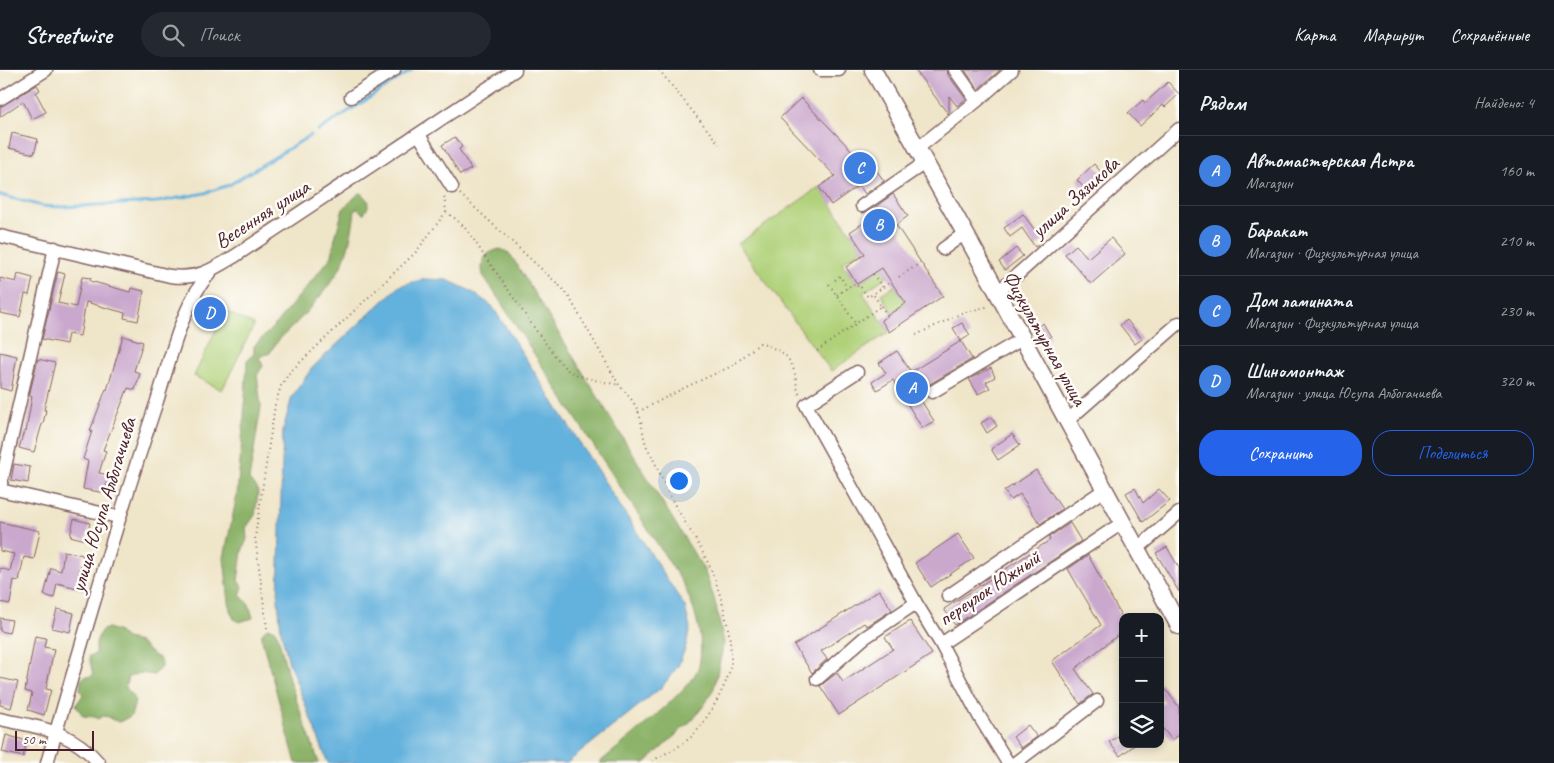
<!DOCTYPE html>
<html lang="ru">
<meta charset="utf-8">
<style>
body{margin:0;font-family:Caveat,sans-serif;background:#242831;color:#f1f3f6}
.controls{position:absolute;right:15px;bottom:15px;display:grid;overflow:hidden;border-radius:10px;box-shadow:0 2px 8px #0003}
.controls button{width:45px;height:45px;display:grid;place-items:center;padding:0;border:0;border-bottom:1px solid #363941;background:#171b24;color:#f1f3f6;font:25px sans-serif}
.scale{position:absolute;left:15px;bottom:12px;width:79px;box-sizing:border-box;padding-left:5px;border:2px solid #4a1f2b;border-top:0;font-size:14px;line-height:18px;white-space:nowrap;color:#4a1f2b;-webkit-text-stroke:4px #fdfcf7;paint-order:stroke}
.you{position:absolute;left:678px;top:410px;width:18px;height:18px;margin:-12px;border:4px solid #fff;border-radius:50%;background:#1a73e8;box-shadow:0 0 0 8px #1a73e833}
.badge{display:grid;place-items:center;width:32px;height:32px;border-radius:50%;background:#2563eb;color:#fff;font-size:16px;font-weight:700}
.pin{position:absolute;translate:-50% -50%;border:2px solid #fff;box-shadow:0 1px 5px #0006}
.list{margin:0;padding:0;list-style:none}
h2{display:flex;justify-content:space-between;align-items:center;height:65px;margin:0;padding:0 20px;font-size:21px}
h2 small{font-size:16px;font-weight:400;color:#9ea1a6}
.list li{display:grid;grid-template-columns:32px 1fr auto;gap:15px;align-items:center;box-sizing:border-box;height:70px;padding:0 20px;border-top:1px solid #363941}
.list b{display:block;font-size:19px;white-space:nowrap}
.list p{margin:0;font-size:16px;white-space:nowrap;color:#9ea1a6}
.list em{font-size:16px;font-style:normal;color:#9ea1a6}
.actions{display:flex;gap:10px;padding:15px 20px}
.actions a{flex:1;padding:11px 0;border:1px solid #2563eb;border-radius:20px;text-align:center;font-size:18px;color:#2563eb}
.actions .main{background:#2563eb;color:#fff}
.icon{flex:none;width:28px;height:28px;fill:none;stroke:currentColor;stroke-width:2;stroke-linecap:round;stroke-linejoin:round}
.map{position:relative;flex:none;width:1179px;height:693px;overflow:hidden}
header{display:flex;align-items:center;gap:30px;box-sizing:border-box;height:70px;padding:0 25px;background:#171b24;border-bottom:1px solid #363941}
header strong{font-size:24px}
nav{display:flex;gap:28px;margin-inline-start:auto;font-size:18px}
.search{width:350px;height:45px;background:#242831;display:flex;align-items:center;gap:12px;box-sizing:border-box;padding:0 18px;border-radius:28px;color:#9ea1a6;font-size:19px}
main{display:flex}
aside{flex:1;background:#171b24}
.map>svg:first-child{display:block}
</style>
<header>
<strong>Streetwise</strong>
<div class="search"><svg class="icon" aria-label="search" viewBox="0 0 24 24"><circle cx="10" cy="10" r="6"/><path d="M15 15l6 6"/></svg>Поиск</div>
<nav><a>Карта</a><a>Маршрут</a><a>Сохранённые</a></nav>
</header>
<main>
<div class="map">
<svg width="1179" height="693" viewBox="0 0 1179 693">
<rect width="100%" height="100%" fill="#fdfcf7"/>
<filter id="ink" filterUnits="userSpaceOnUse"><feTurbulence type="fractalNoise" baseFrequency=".02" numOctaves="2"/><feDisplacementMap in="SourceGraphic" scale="10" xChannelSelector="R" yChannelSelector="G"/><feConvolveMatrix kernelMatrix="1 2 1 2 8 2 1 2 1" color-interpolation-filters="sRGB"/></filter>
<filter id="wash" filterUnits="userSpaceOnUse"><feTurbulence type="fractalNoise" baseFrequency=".0096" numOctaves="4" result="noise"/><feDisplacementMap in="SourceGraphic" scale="20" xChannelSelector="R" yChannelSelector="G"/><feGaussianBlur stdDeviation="1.12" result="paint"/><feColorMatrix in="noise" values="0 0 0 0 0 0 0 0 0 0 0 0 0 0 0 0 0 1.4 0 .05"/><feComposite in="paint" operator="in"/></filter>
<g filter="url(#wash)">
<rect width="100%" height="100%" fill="#efe5c9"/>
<path fill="#b0d179" stroke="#7d7852" d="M819,117l43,62 -20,14 15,21 25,-16 5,8 -24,17 26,39 -58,39 -93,-127z
M894,216l12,17 -14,9 -11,-18z
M225,241l29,14 -32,65 -28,-14z"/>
<path fill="#8cb369" stroke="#6b694a" d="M360,122l9,10 -2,7 -4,5 -5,-5 -3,1c-2,18 -6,40 -14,56 -8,17 -30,41 -43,55 -10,11 -22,19 -28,32l-11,4 4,9 -6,9 4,32 -12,73 8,8 1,5 -3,22 -9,13 1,11 -5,12 -4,30 5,6 -3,8 9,9 4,14 -14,4 -5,-3 -4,-9 -6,-52 13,-63 7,-77 3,-58 7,-6v-8l22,-22 56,-68 3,-18 8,-29z
M500,179l7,3 5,5 192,313 10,28 10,44 -10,46 -9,16 -12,15 -48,44h-46c20,-17 96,-76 100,-97 6,-29 -4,-55 -15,-81l-201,-310c-3,-15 1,-22 17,-26z
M108,558l11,4 7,7 13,3 13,12 7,4 3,8 -8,9 -14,-2 -12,4 -3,11c14,11 10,13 6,28l-12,6 -8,-3 -1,-2 -8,-1 -4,3 -3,-2 -12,-1 -7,-11 7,-10 -3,-6 1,-9 4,-4 5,1 3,-2 -4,-19 7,-2v-12l5,-11z
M267,558l7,1 4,7 12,47 29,80h-23l-34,-123v-7z"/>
<path fill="#63b1dd" stroke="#566884" d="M424,209l23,1 24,11 21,15 193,301 5,21 -5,21 -7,17 -16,21 -95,76h-239l-39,-100 -8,-32 -3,-31 5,-170 9,-33 20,-29 87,-82z"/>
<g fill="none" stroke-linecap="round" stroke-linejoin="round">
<path stroke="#63b1dd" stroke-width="3" d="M318,61l94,-61
M0,125l42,11 19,1 96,-5 48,-9 24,-8 82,-50"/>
</g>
<g id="blocks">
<path fill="#caa8ce" d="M915,0h32l1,5 18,24 -9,7 -8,-10v17l-1,1z
M965,0h35l-22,19z
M1168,12l11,12 -14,13 -2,-2 -23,21 -12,-13 15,-13 2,3z
M37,15l3,5 -4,3 10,19 -14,7 -9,-18 -23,16v-10z
M801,28l58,60 6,-4 19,27 -19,13 -6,-9 -28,20 -12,-18 16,-11 -55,-58z
M12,63l26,6 -4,15 -25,-6z
M455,67l7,10 -3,2 12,20 -11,6 -18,-30z
M1094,94l13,15 -17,16 -13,-15z
M893,124l15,22 -12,9 47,71 -54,36 -8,-12 25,-17 -15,-21 -9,-14 -25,16 -11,-17 19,-13 -15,-22 22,-15 2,-9z
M1023,144l20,27 -8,6 -13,-19 -12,9 -6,-9z
M1111,168l14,16 -34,30 -26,-30 11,-9 12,13z
M1016,178l7,8 -18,14 -6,-8z
M58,202l7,2 -7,29 18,4 6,-30 9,1 -1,3 40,11 1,-4 13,3 -6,30 -14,-3 1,-5 -39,-11 -6,34 -12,-2 -2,10 -24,-5z
M18,204l15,4 -4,17 -4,-1 -5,23 -20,-4v-35l16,4z
M1127,250l15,19 -7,5 -15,-19z
M962,253l8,12 -9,6 -8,-13z
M1043,253l8,14 -10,6 -8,-14z
M123,266l20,6 -9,29 6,2 -5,17 -7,-2 -25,62 3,1 -7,22 10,2 -4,18 -22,-4 5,-28 -5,-2 9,-28h-2l16,-42 1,1z
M961,271l11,18 -44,26 -4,5 -7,4 17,27 -12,7 -29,-48 -16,10 -5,-8 14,-9 -7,-10 18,-12 14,21z
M0,282l17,4 -6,35 -11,-3z
M38,289l17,4 -11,47h2l-3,14h-1l-8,28 -15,-4 5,-17 2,1 6,-36h-3z
M991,298l4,9 -9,5 4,6 -12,6 -9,-15z
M991,347l6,9 -10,7 -6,-10z
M1012,364l8,11 -22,15 -7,-11z
M14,394l16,3 -2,16 -17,-3z
M1036,400l26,39 -22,15 -20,-30 -9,6 -7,-9z
M1135,418l8,15 16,-14 11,12 -27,21 -17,-29z
M74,449l16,4 -4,17 -16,-4z
M0,452l40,9 -6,28 -10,-2 -5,24 -5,-1 -4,24 -10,-2v-34l10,3 4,-17 -14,-3z
M1070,453l11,18 -126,84 -11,-16 106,-69 -1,-3z
M958,464l16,24 -43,29 -16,-24z
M1167,477l12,21v24l-23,-39z
M64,481l19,4 -4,21 9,2 -3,12 -28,-7 -3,15 -10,-3 7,-27 10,3z
M1088,485l35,64v12l-48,38 18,25 -13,10 -28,-43 49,-36 -33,-56z
M879,520l13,20 -25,16 -3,-3 -43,28 6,8 -15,14 -18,-28z
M57,539l17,4 -4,19 -18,-4z
M0,548l12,2 -3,13 -9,-2z
M910,551l22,33 -93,61 -19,-29 17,-13 6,9 50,-33 -8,-12z
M35,566l11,2 -2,9 10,2 -8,40 5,1 -7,25 -16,-5 4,-17 -7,-2z
M0,608l18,4 -7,26 -11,-3z
M1160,612l19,25v28l-7,5 -12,-15v-19l5,-4 -5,-7z
M1028,655l9,12 -16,11 -8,-11z
M1123,663v11h13l-16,12 -11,-14z
M6,665l21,6 -4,16 -21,-5z"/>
</g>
</g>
<g filter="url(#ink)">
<use href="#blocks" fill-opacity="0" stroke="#846462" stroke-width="1"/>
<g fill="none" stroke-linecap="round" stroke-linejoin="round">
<g stroke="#846462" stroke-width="15">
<path id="minor" d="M820,0h19
M955,0l22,31
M351,27l43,-27
M0,29l46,-29
M419,65l33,52
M918,78l59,-47 35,-31
M862,136l64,-44
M0,166l170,40c27,4 42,-6 65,-20l280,-186
M943,179l22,-16
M997,223l182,-164
M857,302l-51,33 110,198 25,41
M932,322l90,-53
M1067,351l112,-98
M0,418l55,-240
M0,420l118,27
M1137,479l42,-36
M948,526l156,-106
M817,609l47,-41 52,-35
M0,649c40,9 71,11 99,44
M47,693c35,-121 70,-242 110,-362 12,-37 26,-100 53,-128
M1008,693l-29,-47 -38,-72 181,-121
M1015,693l82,-62"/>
</g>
<g stroke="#846462" stroke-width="19">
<path id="major" d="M873,0l92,163 214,393"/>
</g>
<path stroke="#846462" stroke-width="2" stroke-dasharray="1 4" stroke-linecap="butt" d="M659,0l60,74
M460,124l102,94 7,9 50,88c7,8 15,16 19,26 5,12 4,25 9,36 10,18 17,37 26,55 12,21 26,41 36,63 11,25 23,68 22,96 0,19 -24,59 -37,73 -12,13 -31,20 -45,29
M446,142c24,16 26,27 42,49 26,36 49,74 77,107 14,11 37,13 54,17
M873,204l9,13
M899,207l23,-15
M835,210l5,-4 7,12
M829,214l27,40
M837,225l16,-11 3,3 3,-2 9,12 5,-3
M881,236l6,9
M916,265l46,-22 28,-7
M817,281l64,-45 -8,-12 18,-12
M638,342l48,-25 46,-21 28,-23c15,6 27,8 33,25 4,9 2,18 7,27
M267,558l-12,-91 20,-132 6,-19 9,-14 126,-120 30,-40 -2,-18"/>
<use href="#minor" stroke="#fff" stroke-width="12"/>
<use href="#major" stroke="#fff" stroke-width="16"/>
</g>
</g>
<g text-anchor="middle" stroke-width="5" stroke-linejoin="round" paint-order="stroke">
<g font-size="21" fill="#4a1f2b" stroke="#fdfcf7">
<text transform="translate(1075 127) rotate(-42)" y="7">улица Зязикова</text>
<text transform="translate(262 144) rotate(-33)" y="7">Весенняя улица</text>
<text transform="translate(1045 268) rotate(61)" y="7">Физкультурная улица</text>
<text transform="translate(103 435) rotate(-73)" y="7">улица Юсупа Албогачиева</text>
<text transform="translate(989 518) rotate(-34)" y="7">переулок Южный</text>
</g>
</g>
</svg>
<div class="controls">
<button>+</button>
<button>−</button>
<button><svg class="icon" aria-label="layers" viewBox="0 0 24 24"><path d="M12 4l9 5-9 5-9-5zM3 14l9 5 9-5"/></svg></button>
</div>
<div class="scale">50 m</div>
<div class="you"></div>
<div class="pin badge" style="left:912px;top:318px;background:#3f7fe0">A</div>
<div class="pin badge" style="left:879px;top:155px;background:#3f7fe0">B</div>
<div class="pin badge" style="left:860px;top:98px;background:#3f7fe0">C</div>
<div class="pin badge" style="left:210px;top:243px;background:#3f7fe0">D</div>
</div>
<aside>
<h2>Рядом<small>Найдено: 4</small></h2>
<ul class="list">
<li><span class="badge" style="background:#3f7fe0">A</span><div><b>Автомастерская Астра</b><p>Магазин</p></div><em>160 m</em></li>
<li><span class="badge" style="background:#3f7fe0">B</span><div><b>Баракат</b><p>Магазин · Физкультурная улица</p></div><em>210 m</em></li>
<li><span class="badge" style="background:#3f7fe0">C</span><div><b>Дом ламината</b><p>Магазин · Физкультурная улица</p></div><em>230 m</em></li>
<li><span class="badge" style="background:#3f7fe0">D</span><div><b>Шиномонтаж</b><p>Магазин · улица Юсупа Албогачиева</p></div><em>320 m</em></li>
</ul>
<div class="actions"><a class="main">Сохранить</a><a>Поделиться</a></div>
</aside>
</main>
